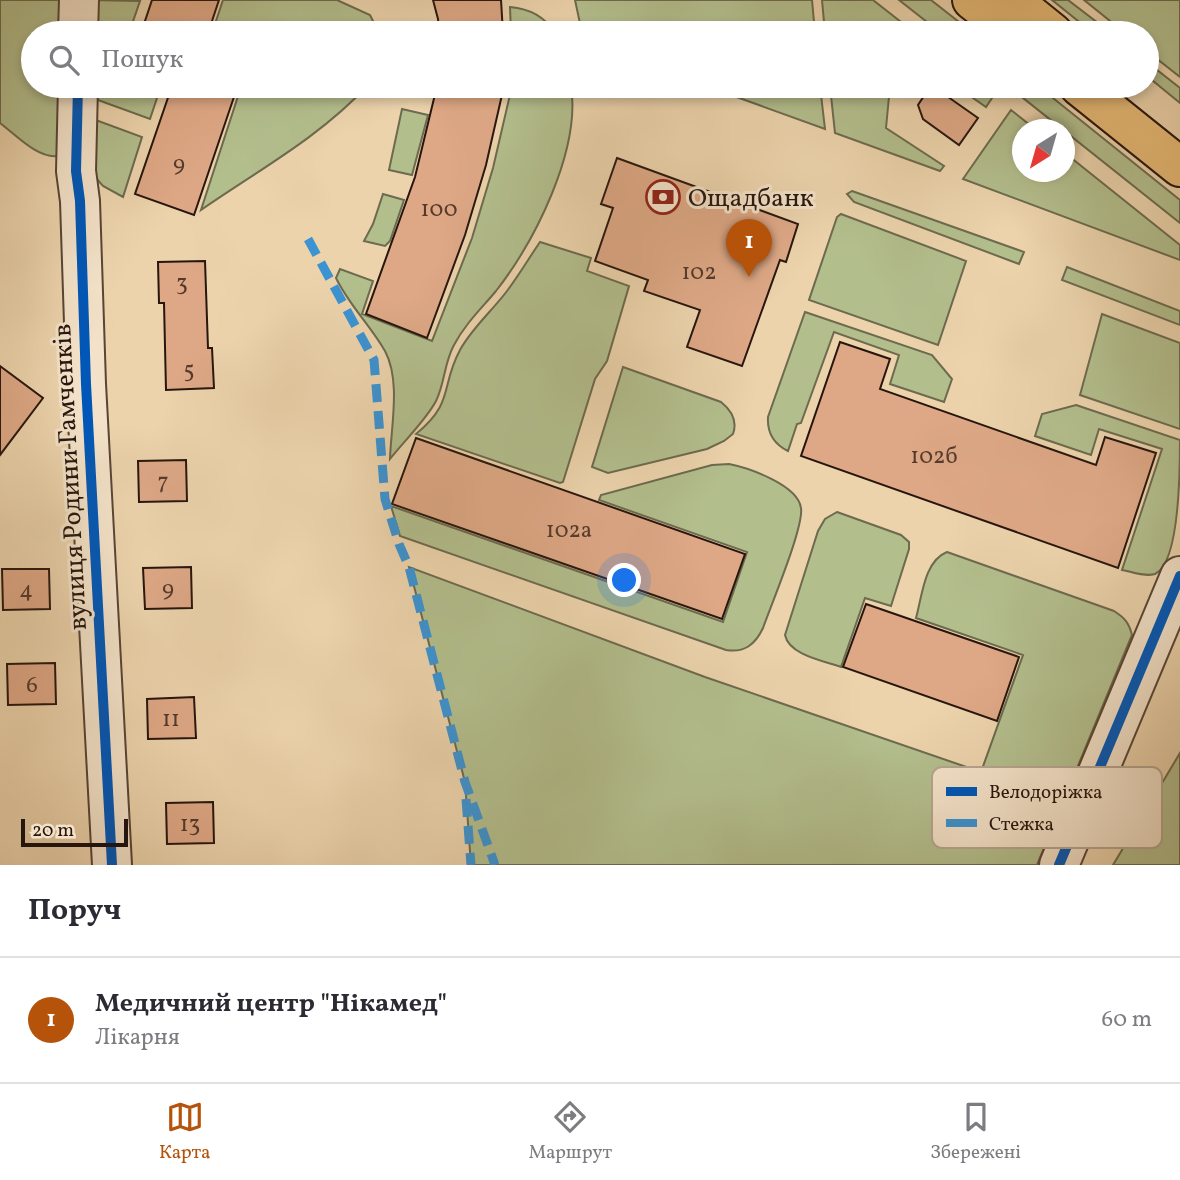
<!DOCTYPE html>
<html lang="uk">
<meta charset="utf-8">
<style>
body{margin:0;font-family:Vollkorn,serif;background:#f7f7f7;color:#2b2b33}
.compass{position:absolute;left:1012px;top:119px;width:63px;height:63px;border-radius:50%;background:#fff;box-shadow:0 4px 10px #0003;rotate:217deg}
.scale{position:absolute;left:21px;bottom:18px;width:107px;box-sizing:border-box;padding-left:7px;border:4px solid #27160e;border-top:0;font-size:19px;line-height:24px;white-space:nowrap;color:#27160e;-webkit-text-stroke:5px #f3e2c9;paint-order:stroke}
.you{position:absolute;left:625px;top:581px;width:24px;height:24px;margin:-18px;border:5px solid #fff;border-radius:50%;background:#1a73e8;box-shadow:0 0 0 10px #1a73e833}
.badge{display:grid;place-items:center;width:46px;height:46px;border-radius:50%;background:#b45309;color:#fff;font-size:23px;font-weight:700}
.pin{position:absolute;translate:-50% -58px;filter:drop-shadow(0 2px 4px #0008)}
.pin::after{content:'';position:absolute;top:37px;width:24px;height:21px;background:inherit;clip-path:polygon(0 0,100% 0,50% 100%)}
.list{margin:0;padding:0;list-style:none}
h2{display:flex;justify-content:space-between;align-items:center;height:91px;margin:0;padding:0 28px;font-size:30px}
h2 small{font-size:23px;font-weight:400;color:#7c7c81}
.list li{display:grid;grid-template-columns:46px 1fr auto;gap:21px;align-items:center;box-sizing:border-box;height:126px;padding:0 28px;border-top:2px solid #e1e1e2}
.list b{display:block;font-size:26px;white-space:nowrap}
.list p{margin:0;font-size:23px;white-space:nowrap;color:#7c7c81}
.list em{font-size:23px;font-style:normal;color:#7c7c81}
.icon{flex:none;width:38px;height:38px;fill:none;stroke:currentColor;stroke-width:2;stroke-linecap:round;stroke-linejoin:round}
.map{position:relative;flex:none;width:1180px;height:865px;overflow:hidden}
.search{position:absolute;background:#fff;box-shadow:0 4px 10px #0003;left:21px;right:21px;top:21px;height:77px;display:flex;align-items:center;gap:18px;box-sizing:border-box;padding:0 24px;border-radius:38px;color:#7c7c81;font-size:26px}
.sheet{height:217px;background:#fff}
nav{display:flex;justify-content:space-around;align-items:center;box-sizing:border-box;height:98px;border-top:2px solid #e1e1e2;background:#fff;font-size:19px;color:#7c7c81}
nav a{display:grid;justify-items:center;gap:4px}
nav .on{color:#b45309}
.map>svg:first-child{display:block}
</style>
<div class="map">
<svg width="1180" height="865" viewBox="0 0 1180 865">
<rect width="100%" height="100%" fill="#ecd3ac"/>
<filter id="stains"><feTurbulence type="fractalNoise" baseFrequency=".00286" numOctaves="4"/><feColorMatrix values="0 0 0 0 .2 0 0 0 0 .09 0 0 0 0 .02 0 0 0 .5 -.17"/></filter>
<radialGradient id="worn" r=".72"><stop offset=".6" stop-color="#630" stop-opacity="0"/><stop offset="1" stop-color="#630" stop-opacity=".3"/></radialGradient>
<path fill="#b3be8d" stroke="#6d6a4e" stroke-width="2" d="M0,0h69v33h-36v53h36l-11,70c-20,3 -42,-21 -58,-33z
M90,0l50,1 -11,32h-41z
M223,0h114l33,15 9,18h-167z
M575,0h237l3,33h-230l-4,-5z
M822,0h51l42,33h-90z
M899,0h32l42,33h-32z
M1052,0h16l43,33h-18z
M1084,0h96v77l-33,-26v-18h-22z
M510,7c20,2 34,9 45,26h-44z
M1147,62l33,26v15l-33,-27z
M87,86h74l-11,33 -63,-23z
M236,86h131c-47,51 -110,85 -166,124l39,-120z
M512,86h59c10,64 -36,155 -75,205 -15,18 -31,33 -42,54 -10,18 -9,38 -18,56 -10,19 -32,40 -46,58 1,-33 11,-78 -5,-108 -15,-26 -36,-46 -49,-73l4,-9 33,12 -11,33 70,27 40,-103 21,-70z
M707,86h113l5,43 -116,-42z
M830,86h60l-4,42 58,38 -4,5 -105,-38z
M956,86h26l12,9 -8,12z
M1008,86h30l142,114v23z
M402,109l26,6 -16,60 -23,-5z
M1011,110l24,19 -12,1v42h41l1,-19 115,92v15l-217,-81z
M93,119l49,18 -19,60 -20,-11 -8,-9z
M852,191l172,61 -5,12 -165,-62 -7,-8z
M383,194l21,6 -14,41 -5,5 -21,-5 9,-17z
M841,214l125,47 -28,84 -129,-45 28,-83z
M540,242l51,16 -4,13 42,15 -22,75 -12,18 -32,103 -3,1 -144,-49c39,-32 24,-47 44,-84 12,-22 32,-39 47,-59 12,-16 22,-33 33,-49z
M1067,267l113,44v14l-118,-45z
M805,312l127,43 20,24 -8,23 -54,-18 9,-29 -65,-23 -33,91 -4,1 -9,27c-14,-7 -21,-18 -20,-34z
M1102,314l78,29v86l-100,-34z
M623,367l98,35c10,8 17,18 12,32l-9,7 -17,8 -99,24 -16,-6z
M1076,405l104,35c0,29 0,123 -25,134 -11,3 -22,-2 -33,-4l40,-121 -63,-20 -8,26 -56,-19 7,-22z
M729,464c20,4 69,21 72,44 3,19 -30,97 -38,120 -8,17 -19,25 -37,22l-326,-114 -9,-30 332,116 24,-70 -148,-52 2,-5 111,-30z
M837,512l64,23 8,7v7l-18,57 -26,-8 -24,69c-17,-6 -52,-12 -56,-32l33,-104 7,-12z
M947,552l167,59c11,7 15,12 18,24l-95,230h-566l-6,-83 -56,-215 296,110 276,95 42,-117 -107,-37c6,-21 8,-57 31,-66z
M1180,753v112h-67z"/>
<path fill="#dea886" stroke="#27160e" stroke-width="2" d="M152,0h67l-11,33h-67z
M433,0h68l2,33h-64l-1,-14z
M172,86h47l17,5 -42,124 -59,-21z
M437,86h67l-18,79 -21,70 -38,103 -61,-24 49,-137z
M941,92l37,26 -19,27 -36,-26 -5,-14 8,-12z
M617,158l181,66 -12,38 -6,-2 -38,106 -55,-19 13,-37 -56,-19 4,-11 -53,-19 18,-53 -12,-4z
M205,261l3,87h4l2,40 -48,2 -2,-87h-5l-1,-41z
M840,342l50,17 -10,30 216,76 9,-28 51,16 -38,115 -317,-112z
M0,366l43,32 -43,57z
M416,438l329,116 -23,65 -330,-115z
M186,460l1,41 -48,1 -1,-41z
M191,567l1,41 -47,1 -2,-41z
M2,569h47l1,40 -47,1z
M866,604l153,53 -22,64 -154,-54z
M55,663l1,41 -48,1 -1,-41z
M194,697l2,41 -48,1 -1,-40z
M213,802l1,41 -47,1 -1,-41z"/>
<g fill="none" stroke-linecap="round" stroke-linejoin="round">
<g stroke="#584536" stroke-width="42">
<path id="minor" d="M78,33l1,-33
M78,86l-2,85 4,30 6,183 26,481
M1059,865l121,-289"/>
</g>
<g stroke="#27160e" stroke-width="42">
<path id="primary" d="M972,0l42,33
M1012,0l41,33
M1079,86l101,81"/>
</g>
<use href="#minor" stroke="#f3e2c9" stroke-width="38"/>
<use href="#primary" stroke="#e6ba76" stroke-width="38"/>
<path stroke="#3b93d2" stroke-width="9" stroke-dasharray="18 9" stroke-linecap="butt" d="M308,239l66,121 11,139 14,45 10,23 56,215 30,83
M466,799l5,66"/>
<g stroke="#f3e2c9" stroke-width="15">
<path id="cycleway" d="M78,86l-2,85 4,30 6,183 26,481
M1059,865l121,-289"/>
</g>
<use href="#cycleway" stroke="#0057b8" stroke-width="10"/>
</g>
<defs>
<g id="bank-ring" transform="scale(1.75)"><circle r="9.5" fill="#f3e2c9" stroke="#8f2418" stroke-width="1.5"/><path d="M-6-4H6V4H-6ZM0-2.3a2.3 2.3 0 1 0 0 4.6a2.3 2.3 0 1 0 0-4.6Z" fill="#8f2418"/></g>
</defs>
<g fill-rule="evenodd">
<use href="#bank-ring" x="663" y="197"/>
</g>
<g text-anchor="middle" stroke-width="6" stroke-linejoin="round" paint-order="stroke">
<g font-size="23" fill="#553a2c">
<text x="179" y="171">9</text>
<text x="439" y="216">100</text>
<text x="699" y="279">102</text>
<text x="182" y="290">3</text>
<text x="189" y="377">5</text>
<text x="934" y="463">102б</text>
<text x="163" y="489">7</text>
<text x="569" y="537">102а</text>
<text x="168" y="596">9</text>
<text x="26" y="597">4</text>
<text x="32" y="692">6</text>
<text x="171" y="726">11</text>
<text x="190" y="831">13</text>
</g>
<g font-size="26" fill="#27160e" stroke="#f3e2c9" text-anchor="start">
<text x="688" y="206">Ощадбанк</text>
</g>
<g font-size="26" fill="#27160e" stroke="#f3e2c9">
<text transform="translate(69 477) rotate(-93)" y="9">вулиця Родини Гамченків</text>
</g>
</g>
<rect x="932" y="767" width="230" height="81" rx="10" fill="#f3e2c9" stroke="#b6a591" stroke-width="2"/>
<rect x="946" y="787" width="31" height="9" fill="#0057b8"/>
<rect x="946" y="819" width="31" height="8" fill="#3b93d2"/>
<g font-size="19" fill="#27160e">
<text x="989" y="798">Велодоріжка</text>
<text x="989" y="830">Стежка</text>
</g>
<rect width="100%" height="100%" filter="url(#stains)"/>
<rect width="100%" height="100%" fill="url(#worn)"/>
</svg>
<svg class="compass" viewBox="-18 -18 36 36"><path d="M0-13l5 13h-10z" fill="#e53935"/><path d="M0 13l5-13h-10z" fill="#7c7c81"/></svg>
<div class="scale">20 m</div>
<div class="you"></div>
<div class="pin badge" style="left:749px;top:277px">1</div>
<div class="search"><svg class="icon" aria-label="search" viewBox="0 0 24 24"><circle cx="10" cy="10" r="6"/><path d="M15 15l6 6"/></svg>Пошук</div>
</div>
<section class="sheet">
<h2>Поруч<small></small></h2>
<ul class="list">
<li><span class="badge">1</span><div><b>Медичний центр &quot;Нікамед&quot;</b><p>Лікарня</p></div><em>60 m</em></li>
</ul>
</section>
<nav>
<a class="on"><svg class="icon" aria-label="map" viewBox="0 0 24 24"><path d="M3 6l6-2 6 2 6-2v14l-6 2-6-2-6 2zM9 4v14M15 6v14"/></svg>Карта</a>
<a><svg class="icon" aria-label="directions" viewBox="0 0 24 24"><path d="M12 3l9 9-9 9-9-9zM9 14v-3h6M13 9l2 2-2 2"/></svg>Маршрут</a>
<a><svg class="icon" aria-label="saved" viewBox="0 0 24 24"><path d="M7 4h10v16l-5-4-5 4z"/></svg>Збережені</a>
</nav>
